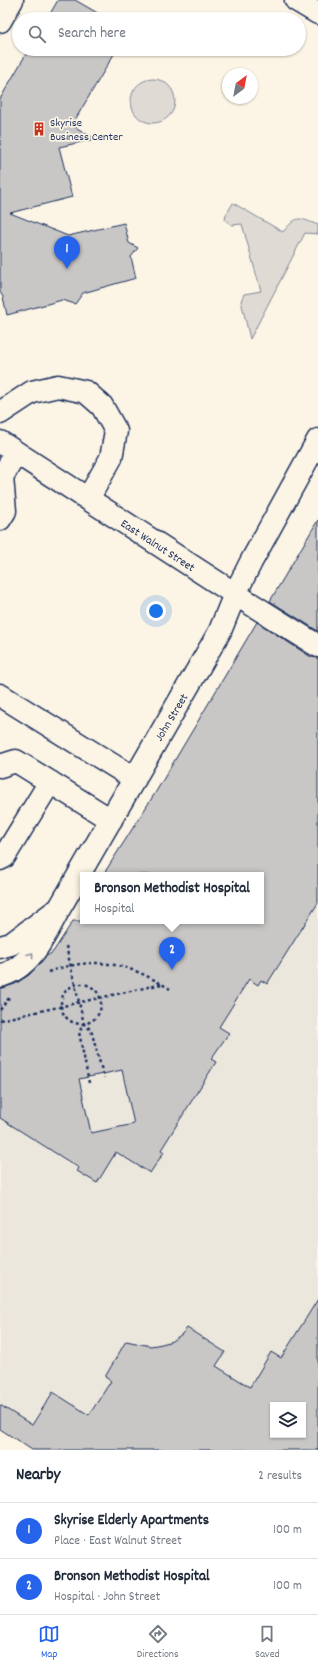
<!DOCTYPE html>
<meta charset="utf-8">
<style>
body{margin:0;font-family:Dekko,sans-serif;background:#f2f2f3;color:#1f2937}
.controls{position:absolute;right:12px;bottom:12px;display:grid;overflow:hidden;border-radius:0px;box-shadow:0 1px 3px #0004}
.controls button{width:36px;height:36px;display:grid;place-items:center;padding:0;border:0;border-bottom:1px solid #e0e1e3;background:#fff;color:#1f2937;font:20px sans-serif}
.compass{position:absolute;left:222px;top:68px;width:36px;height:36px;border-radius:50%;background:#fff;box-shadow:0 1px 3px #0004;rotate:32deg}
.you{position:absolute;left:156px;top:611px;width:14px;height:14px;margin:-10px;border:3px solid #fff;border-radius:50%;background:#1a73e8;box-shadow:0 0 0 6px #1a73e833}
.badge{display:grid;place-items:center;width:26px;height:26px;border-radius:50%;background:#2563eb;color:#fff;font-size:13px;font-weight:700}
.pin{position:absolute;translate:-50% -33px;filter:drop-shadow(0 1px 2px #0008)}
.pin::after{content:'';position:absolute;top:21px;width:14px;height:12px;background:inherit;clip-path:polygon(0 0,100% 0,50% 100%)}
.popup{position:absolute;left:80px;top:872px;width:184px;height:52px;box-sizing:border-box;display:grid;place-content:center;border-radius:0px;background:#fff;filter:drop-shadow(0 1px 3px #0005);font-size:13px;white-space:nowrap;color:#747a83}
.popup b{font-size:15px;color:#1f2937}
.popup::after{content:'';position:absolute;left:50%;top:100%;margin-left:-8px;border:8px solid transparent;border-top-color:#fff}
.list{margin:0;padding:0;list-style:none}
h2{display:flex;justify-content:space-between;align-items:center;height:52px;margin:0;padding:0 16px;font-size:17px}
h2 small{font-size:13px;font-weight:400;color:#747a83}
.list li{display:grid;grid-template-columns:26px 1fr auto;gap:12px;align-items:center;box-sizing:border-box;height:56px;padding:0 16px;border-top:1px solid #e0e1e3}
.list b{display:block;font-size:15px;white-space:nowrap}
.list p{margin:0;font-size:13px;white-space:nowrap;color:#747a83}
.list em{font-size:13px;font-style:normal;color:#747a83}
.icon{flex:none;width:22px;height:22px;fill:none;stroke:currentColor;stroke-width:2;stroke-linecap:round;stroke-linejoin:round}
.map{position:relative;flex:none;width:318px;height:1450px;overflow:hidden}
.search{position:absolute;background:#fff;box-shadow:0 1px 3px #0004;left:12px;right:12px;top:12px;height:44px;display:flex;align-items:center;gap:10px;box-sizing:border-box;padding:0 14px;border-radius:22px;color:#747a83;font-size:15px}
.sheet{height:164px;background:#fff}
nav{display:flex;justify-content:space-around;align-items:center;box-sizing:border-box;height:56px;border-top:1px solid #e0e1e3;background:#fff;font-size:11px;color:#747a83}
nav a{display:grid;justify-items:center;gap:2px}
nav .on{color:#2563eb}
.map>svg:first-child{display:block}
</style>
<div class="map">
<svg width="318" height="1450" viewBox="0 0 318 1450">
<rect width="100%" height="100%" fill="#fcf5e5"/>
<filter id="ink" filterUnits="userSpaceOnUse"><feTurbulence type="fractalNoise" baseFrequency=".025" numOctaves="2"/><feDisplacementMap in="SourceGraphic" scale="8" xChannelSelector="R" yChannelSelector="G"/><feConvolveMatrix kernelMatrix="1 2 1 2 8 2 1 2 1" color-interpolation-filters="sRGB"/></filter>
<g filter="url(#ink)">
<path fill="#ece7dc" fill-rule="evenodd" d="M318,520v930h-286l-32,-21v-440l53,-37 30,-46v15h178v-46h-158l54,-85zM273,1405h30v30h-30z"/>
<path fill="#dfdbd4" stroke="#7d8599" d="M131 101a22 22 0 1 1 44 0a22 22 0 1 1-44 0Z
M233,203l50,29c15,-17 14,-15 35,-7v9l-13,-1 -55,106 -9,-38 3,-7 17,-3 -19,-67 -10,1 -7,-5 1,-5z"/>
<path fill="#c8c7c6" stroke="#1b2f5e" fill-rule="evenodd" d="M58,0h17l33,19h-61z
M29,49h88l-45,76 23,14 -36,8 13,50 -62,16 58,23 56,-13 5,20 9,5 -7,9 5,21 -53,15 -8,11 -13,-4 -55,15 -4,-18 -3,-5v-193z
M318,520v111l-48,-30z
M257,622l54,35 7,1v245l-51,81 -6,-4 -3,5 -9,-6 -30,48 10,6 -18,26 5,3 -55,88 3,2 -14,21 -34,-21 -19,31 -20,-12 2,-3 -79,-50v-129l15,-5 14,-9 16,-18 8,-5 20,-31h188v-46h-158l54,-85zM122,1070l12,54 -43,9 -12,-54z
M318,1299v151h-286l-32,-21v-24l32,20 21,-33 36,23 22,-34 -6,-4 21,-36 25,5 11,-2 10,-3 10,-7 5,-6 38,24 -9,14 34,21 21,-35 10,6zM273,1405h30v30h-30z"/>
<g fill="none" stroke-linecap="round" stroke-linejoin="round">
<g stroke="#1b2f5e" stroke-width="25">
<path id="minor" d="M296,0l22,13
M0,21l12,-21
M0,413l32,-21 26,-6 28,6 16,14 14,25 -5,27 -23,41
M0,442l235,152 83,52
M0,519l5,-8 -3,-34 14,-24
M0,695l135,84
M0,766l16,-5 95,59
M0,859l4,-2 46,-75
M0,947l11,-3 43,-32
M0,976c31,-8 45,-41 59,-67l161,-278 15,-37 16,-32 67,-122"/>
</g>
<path stroke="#1b2f5e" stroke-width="2.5" stroke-dasharray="3 3" stroke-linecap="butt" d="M66,946l18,78
M48,972c48,-17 80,-9 122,17
M61 1004a20 20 0 1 1 40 0a20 20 0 1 1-40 0Z
M0,1010l9,-12
M0,1020l162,-36
M89,1083l-10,-51 5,-8 7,6 13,48"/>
<use href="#minor" stroke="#fcf5e5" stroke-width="22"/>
</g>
<defs><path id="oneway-chevron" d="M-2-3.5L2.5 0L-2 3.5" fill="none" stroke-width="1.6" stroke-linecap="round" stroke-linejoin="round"/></defs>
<use stroke="#8c92a2" href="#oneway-chevron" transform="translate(31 955) rotate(-53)"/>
</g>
<defs>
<g id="building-bare" transform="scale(1.08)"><path d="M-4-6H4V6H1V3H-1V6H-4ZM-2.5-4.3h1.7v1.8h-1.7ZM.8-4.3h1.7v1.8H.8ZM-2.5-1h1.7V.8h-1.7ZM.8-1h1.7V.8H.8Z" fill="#c8321e" stroke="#fcf5e5" stroke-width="2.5" paint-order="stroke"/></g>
</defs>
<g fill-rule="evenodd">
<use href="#building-bare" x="39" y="129"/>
</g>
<g text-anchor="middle" stroke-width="3.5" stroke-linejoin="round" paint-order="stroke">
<g font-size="12" fill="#1b2f5e" stroke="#fcf5e5" text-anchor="start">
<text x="50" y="126">Skyrise<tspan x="50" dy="14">Business Center</tspan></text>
</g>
<g font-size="12" fill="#1b2f5e" stroke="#fcf5e5">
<text transform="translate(158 545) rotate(33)" y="4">East Walnut Street</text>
<text transform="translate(171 717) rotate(-59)" y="4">John Street</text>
</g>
</g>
</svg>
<div class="controls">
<button><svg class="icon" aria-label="layers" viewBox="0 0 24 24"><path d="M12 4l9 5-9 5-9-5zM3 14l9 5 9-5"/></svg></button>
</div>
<svg class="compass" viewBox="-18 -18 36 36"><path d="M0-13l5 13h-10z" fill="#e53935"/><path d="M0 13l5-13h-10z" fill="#747a83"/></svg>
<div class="you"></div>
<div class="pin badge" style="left:67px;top:269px">1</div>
<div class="pin badge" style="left:172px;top:970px">2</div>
<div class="popup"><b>Bronson Methodist Hospital</b>Hospital</div>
<div class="search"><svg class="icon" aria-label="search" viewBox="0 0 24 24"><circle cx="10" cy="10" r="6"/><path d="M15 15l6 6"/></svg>Search here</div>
</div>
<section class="sheet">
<h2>Nearby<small>2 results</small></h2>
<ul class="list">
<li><span class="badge">1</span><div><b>Skyrise Elderly Apartments</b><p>Place · East Walnut Street</p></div><em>100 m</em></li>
<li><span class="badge">2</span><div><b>Bronson Methodist Hospital</b><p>Hospital · John Street</p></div><em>100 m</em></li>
</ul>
</section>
<nav>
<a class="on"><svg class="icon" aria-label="map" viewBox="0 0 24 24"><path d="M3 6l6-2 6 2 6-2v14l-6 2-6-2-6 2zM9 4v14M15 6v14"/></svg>Map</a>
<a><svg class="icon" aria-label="directions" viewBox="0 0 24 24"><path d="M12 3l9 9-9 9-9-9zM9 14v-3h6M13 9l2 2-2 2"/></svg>Directions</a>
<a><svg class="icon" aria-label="saved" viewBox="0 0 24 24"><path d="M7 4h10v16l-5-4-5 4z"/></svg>Saved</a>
</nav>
